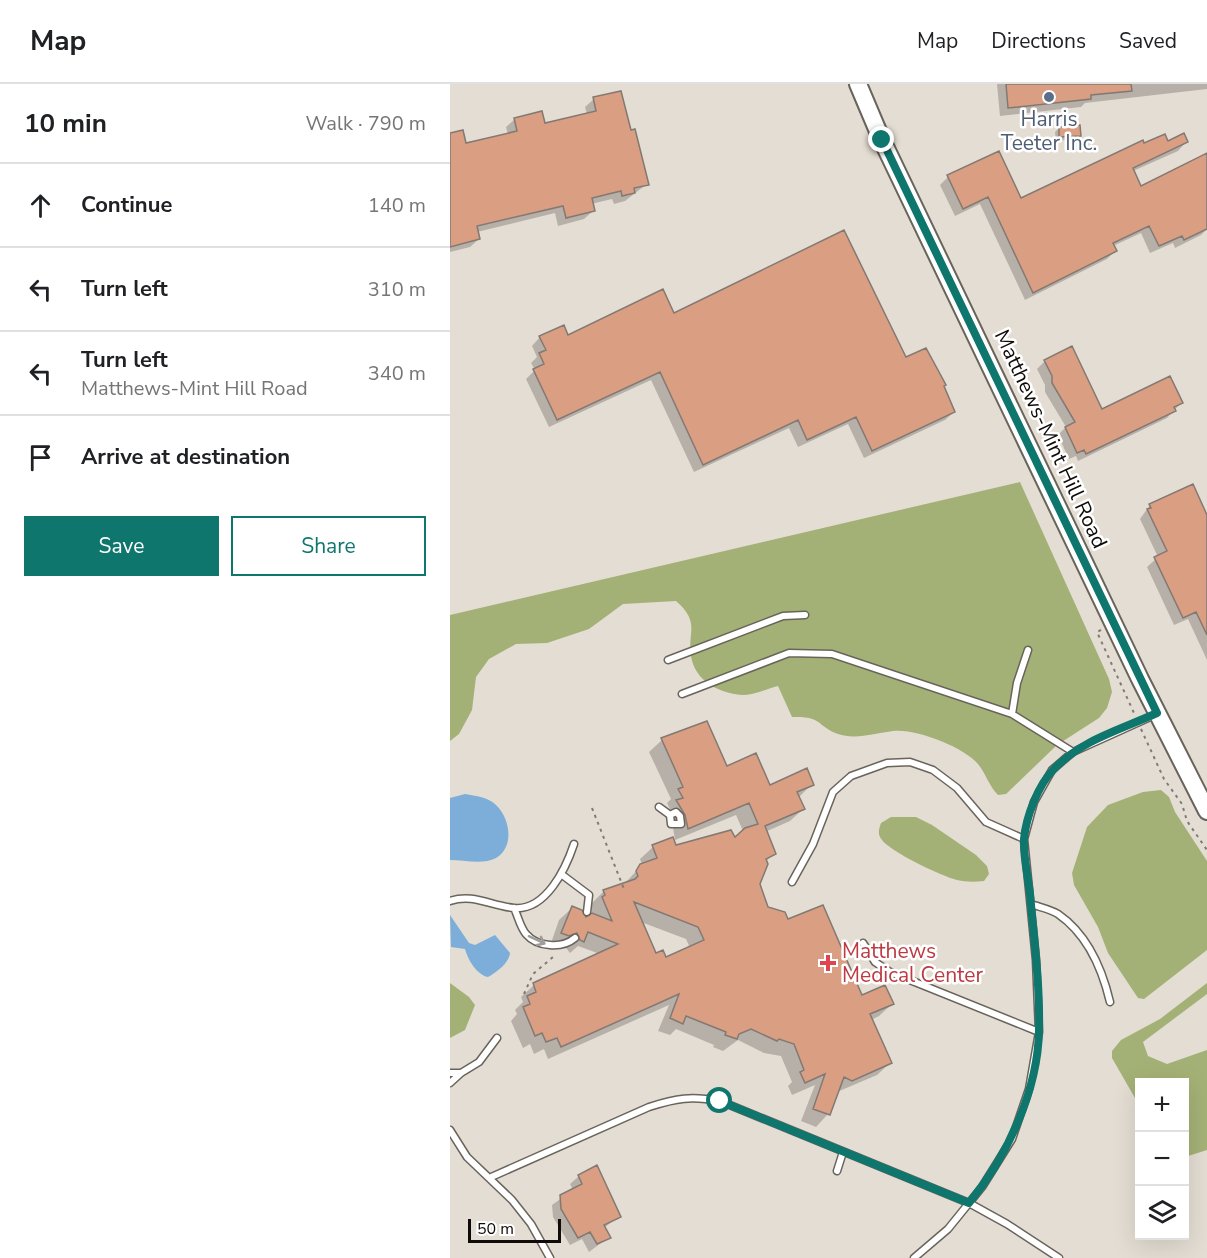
<!DOCTYPE html>
<meta charset="utf-8">
<style>
body{margin:0;font-family:"Nunito Sans",sans-serif;background:#f6f6f6;color:#202124}
.controls{position:absolute;right:18px;bottom:18px;display:grid;overflow:hidden;border-radius:0px;box-shadow:0 6px 24px #0002}
.controls button{width:54px;height:54px;display:grid;place-items:center;padding:0;border:0;border-bottom:2px solid #e0e0e0;background:#fff;color:#202124;font:30px sans-serif}
.scale{position:absolute;left:18px;bottom:15px;width:93px;box-sizing:border-box;padding-left:6px;border:3px solid #0e0b08;border-top:0;font-size:16px;line-height:21px;white-space:nowrap;color:#0e0b08;-webkit-text-stroke:4px #fff;paint-order:stroke}
.stop{position:absolute;width:18px;height:18px;margin:-14px;border:4px solid #0f766e;border-radius:50%;background:#fff}
.stop.end{background:#0f766e;border-color:#fff;box-shadow:0 2px 6px #0008}
.list{margin:0;padding:0;list-style:none}
h2{display:flex;justify-content:space-between;align-items:center;height:78px;margin:0;padding:0 24px;font-size:26px}
h2 small{font-size:20px;font-weight:400;color:#757577}
.list li{display:grid;grid-template-columns:39px 1fr auto;gap:18px;align-items:center;box-sizing:border-box;height:84px;padding:0 24px;border-top:2px solid #e0e0e0}
.list b{display:block;font-size:22px;white-space:nowrap}
.list p{margin:0;font-size:20px;white-space:nowrap;color:#757577}
.list em{font-size:20px;font-style:normal;color:#757577}
.actions{display:flex;gap:12px;padding:18px 24px}
.actions a{flex:1;padding:14px 0;border:2px solid #0f766e;border-radius:0px;text-align:center;font-size:21px;color:#0f766e}
.actions .main{background:#0f766e;color:#fff}
.icon{flex:none;width:33px;height:33px;fill:none;stroke:currentColor;stroke-width:2;stroke-linecap:round;stroke-linejoin:round}
.map{position:relative;flex:none;width:757px;height:1174px;overflow:hidden}
header{display:flex;align-items:center;gap:36px;box-sizing:border-box;height:84px;padding:0 30px;background:#fff;border-bottom:2px solid #e0e0e0}
header strong{font-size:28px}
nav{display:flex;gap:33px;margin-inline-start:auto;font-size:21px}
main{display:flex}
aside{flex:1;background:#fff}
.map>svg:first-child{display:block}
</style>
<header>
<strong>Map</strong>
<nav><a>Map</a><a>Directions</a><a>Saved</a></nav>
</header>
<main>
<aside>
<h2>10 min<small>Walk · 790 m</small></h2>
<ul class="list">
<li><svg class="icon" aria-label="ahead" viewBox="0 0 24 24"><path d="M12 20V5M6 11l6-6 6 6"/></svg><div><b>Continue</b></div><em>140 m</em></li>
<li><svg class="icon" aria-label="left" viewBox="0 0 24 24"><path d="M17 20v-9H6M10 6l-5 5 5 5"/></svg><div><b>Turn left</b></div><em>310 m</em></li>
<li><svg class="icon" aria-label="left" viewBox="0 0 24 24"><path d="M17 20v-9H6M10 6l-5 5 5 5"/></svg><div><b>Turn left</b><p>Matthews-Mint Hill Road</p></div><em>340 m</em></li>
<li><svg class="icon" aria-label="arrive" viewBox="0 0 24 24"><path d="M6 21V4h12l-3 4 3 4H6"/></svg><div><b>Arrive at destination</b></div></li>
</ul>
<div class="actions"><a class="main">Save</a><a>Share</a></div>
</aside>
<div class="map">
<svg width="757" height="1174" viewBox="0 0 757 1174">
<rect width="100%" height="100%" fill="#e4ddd3"/>
<path fill="#a4b176" d="M570,398l89,197 3,13 -5,16 -8,10 -42,27 -51,49 -8,1c-9,-9 -12,-21 -20,-31 -14,-17 -63,-36 -85,-33 -17,2 -38,9 -55,3 -23,-9 -15,-18 -46,-17l-14,-31c-11,3 -25,9 -36,9 -24,-2 -47,-14 -51,-39 -4,-24 10,-33 -15,-55l-53,3 -34,25 -42,14 -31,1 -27,15 -13,18 -4,33 -13,24 -9,7v-126z
M711,706l8,7 6,15 32,49v89l-63,49 -6,-1 -30,-45 -10,-26 -24,-42 -2,-12 15,-46 21,-22 35,-13z
M441,733h25l16,8 44,30 11,11 2,8 -5,7c-10,1 -18,1 -27,-1 -16,-4 -66,-28 -75,-40 -5,-6 -3,-11 -1,-17z
M0,899l19,14 6,8 -10,25 -15,8z
M757,899v11l-64,48 5,14 19,8 40,-14v100l-22,7 -1,-75h-44l-1,23 -27,-47v-7l9,-11 39,-21z"/>
<path fill="#7caed9" d="M15,710c11,2 23,3 31,11 14,13 19,42 0,53 -13,7 -32,2 -46,2v-62z
M0,831l19,28 6,2 20,-10 15,18c-1,10 -13,19 -22,24 -11,-2 -20,-17 -23,-28l-14,-2z"/>
<path fill="#0003" fill-rule="evenodd" d="M547,0h210v5l-122,14 -4,4 -81,9z
M144,15l53,85 -22,17 -11,3 -2,-5 -21,5 2,7 -9,8 -26,7 -3,-13 -78,19 2,7 -9,8 -20,5v-118l15,11 43,-10 -2,-8 9,-8 29,6 43,-11 -2,-7z
M609,44l20,7 -4,4 -19,2 -1,-9z
M736,58l-8,9 -45,20 8,17 66,41 -6,6 -26,13 -2,-5 -23,10 -9,-20 -28,13 2,5 -8,8 -82,41 -45,-96 -25,12 -15,-31 8,-8 72,23 124,-55z
M224,231l231,44 37,28 12,25 -9,8 -81,38 -16,-34 -50,23 -9,-19 -95,44 -43,-92 -102,47 -23,-48 9,-9 -4,-7 6,-6 -5,-11 8,-9h28z
M595,277l56,50 80,-8 -14,15 -89,43 -2,-5 -7,3 -11,-24 8,-8 -21,-35v-7l-8,-16z
M700,421l57,13v142l-19,-41 -14,6 -27,-58 11,-10 -18,-38z
M212,656l107,47 43,-3 -14,14 5,11 -13,12 -25,11 9,21 -9,9 -7,22 9,24 20,13 74,76 31,7 -13,12 -8,4 19,43 -13,12 -40,17 -9,22 -12,13 -15,-6 14,-36 -23,10 -4,-9 4,-4 -11,-26 -17,-3 -26,-13 -15,11 -10,-4 1,-2 -38,-16 -6,6 -12,-4 11,-26 -121,54 -4,-10 -10,5 -4,-10 -7,4 -12,-27 6,-7 -2,-4 8,-8 -2,-5 13,-12 66,-31 -22,-8 -8,7 -6,-8 -14,1 9,-26 13,-12 13,11 7,-4 -1,-11 13,-13 21,-8 17,-18 -2,-6 13,-12 19,-8 3,7 59,-6 9,-9 -7,-16 -61,25 -2,-12 -9,-14 6,-5 -3,-6 4,-4 -22,-47zM191,838l45,17 4,9 -25,11 -10,-4z
M129,1092l40,40 -15,12 5,9 -20,15 -7,-13 -12,6 -17,-28 -1,-12 21,-15 -3,-6z"/>
<path fill="#da9e82" stroke="#837973" stroke-width="1.5" fill-rule="evenodd" d="M556,0h125l1,7 -41,4v4l-83,9z
M171,7l10,39 4,-1 14,56 -15,3 1,5 -13,3 -1,-5 -29,7 3,13 -29,7 -3,-12 -86,20 3,13 -30,8v-114l13,-3 3,13 51,-12 -3,-13 28,-7 3,12 51,-12 -3,-14z
M630,41l1,11 -22,1v-10z
M734,49l4,9 -55,26 8,18 66,-33v76l-23,11 -2,-4 -23,10 -10,-20 -36,17 4,8 -84,42 -45,-96 -25,12 -16,-34 52,-24 22,47 122,-58 1,3 21,-9 3,7z
M394,146l62,127 20,-9 20,37 -2,1 11,26 -83,39 -16,-34 -49,23 -9,-20 -95,45 -43,-93 -103,48 -24,-51 11,-5 -5,-11 7,-3 -7,-14 25,-11 4,10 95,-46 11,24z
M622,262l30,63 68,-33 13,27 -9,4 2,4 -90,43 -2,-4 -7,3 -12,-26 10,-5 -23,-39v-7l-8,-16z
M743,400l14,31v120l-11,-23 -13,6 -29,-61 13,-6 -20,-42 4,-1 -2,-4z
M257,637l20,45 29,-13 14,32 37,-17 7,17 -17,7 8,17 -40,17 11,28 -10,5 2,5 -8,20 8,23 17,5 3,7 35,-14 39,90 23,-10 9,19 -24,10 22,49 -40,18 -8,-4 -14,38 -17,-6 12,-35 -20,9 -5,-11 4,-2 -10,-26 -15,-5 -2,2 -26,-12 -12,5 -2,5 -12,-4 1,-3 -40,-16 -3,8 -13,-6 9,-24 -118,53 -4,-9 -11,4 -4,-9 -7,3 -12,-29 7,-3 -3,-8 9,-4 -3,-9 85,-39 -30,-12 -4,10 -4,-2 -3,-7 -8,3 -8,-3 11,-27 10,4 4,7 6,-4 20,8 -10,-24 3,-2 -2,-5 32,-11 3,-3 -2,-5 4,-7 17,-6 -5,-13 21,-8 3,8 55,-15 4,7 10,-9 13,-4 -9,-21 -61,26 -3,-14 -9,-15 7,-2 -5,-9 5,-2 -22,-49zM184,818l64,25 6,13 -38,17 -3,-7 -7,3z
M147,1081l24,52 -17,8 7,13 -14,6 -7,-12 -12,6 -17,-29 -1,-14 22,-11 -4,-9z"/>
<g fill="none" stroke-linecap="round" stroke-linejoin="round">
<g stroke="#69645b" stroke-width="9">
<path id="lane" d="M218,576l115,-44 22,-1
M232,610l107,-41 43,1 180,60 61,38
M562,630l5,-31 11,-33
M209,723l11,8 1,9h10l-1,-8 -4,-4 -6,3
M111,790l28,21 -2,17
M342,798l21,-38 20,-52 18,-16 36,-13 23,-1 23,8 24,18 29,34 38,17
M0,817c23,-8 41,5 64,7 32,3 52,-40 60,-64
M581,820c8,3 19,5 27,10 29,20 44,54 52,88
M64,824c4,8 6,19 12,26 11,13 36,15 49,4
M413,859l12,19 15,10 149,60
M0,989h11l-11,10
M11,989l18,-11 18,-24
M0,1046l17,27 45,43 19,24 19,34
M387,1087l6,-19
M39,1094l160,-71c28,-9 42,-11 71,-6l249,102 38,21 52,34
M464,1174l34,-29 34,-42 30,-48 17,-50 10,-57 -3,-72 -12,-121 10,-37 18,-32 21,-18 84,-38"/>
</g>
<g stroke="#69645b" stroke-width="20">
<path id="secondary" d="M408,0l22,52 260,543 67,132"/>
</g>
<path stroke="#807b74" stroke-width="2" stroke-dasharray="3 4.5" stroke-linecap="butt" d="M651,546l-4,2 37,81
M691,645l23,50 18,25 5,17 20,29
M142,724l32,81
M74,910l9,-20 20,-17"/>
<use href="#lane" stroke="#fff" stroke-width="6"/>
<use href="#secondary" stroke="#fff" stroke-width="16"/>
</g>
<defs><path id="oneway-shaft" d="M-6 0H5M1.5-3L5.5 0L1.5 3" fill="none" stroke-width="1.6" stroke-linecap="round" stroke-linejoin="round" transform="scale(1.5)"/></defs>
<use stroke="#9f9d9c" href="#oneway-shaft" transform="translate(87 856) rotate(25)"/>
<g fill="none" stroke-linecap="round" stroke-linejoin="round">
<path stroke="#0f766e" stroke-width="8" d="M270,1017l249,102c38,-46 69,-112 70,-173 1,-46 -5,-91 -9,-136 -2,-18 -7,-38 -6,-55 2,-22 14,-54 30,-70 27,-29 68,-40 103,-56l-275,-573"/>
</g>
<circle fill="#5c6f8a" stroke="#fff" stroke-width="2" cx="599" cy="13" r="6"/>
<path fill="#e0444e" stroke="#fff" stroke-width="2" d="M375 870h6v6h6v6h-6v6h-6v-6h-6v-6h6z"/>
<g text-anchor="middle" stroke-width="5" stroke-linejoin="round" paint-order="stroke">
<g font-size="21" fill="#4e5e75" stroke="#fff">
<text x="599" y="42">Harris<tspan x="599" dy="24">Teeter Inc.</tspan></text>
</g>
<g font-size="21" fill="#0e0b08" stroke="#fff">
<text transform="translate(601 355) rotate(65)" y="7">Matthews-Mint Hill Road</text>
</g>
<g font-size="21" fill="#be3a42" stroke="#fff" text-anchor="start">
<text x="392" y="874">Matthews<tspan x="392" dy="24">Medical Center</tspan></text>
</g>
</g>
</svg>
<div class="controls">
<button>+</button>
<button>−</button>
<button><svg class="icon" aria-label="layers" viewBox="0 0 24 24"><path d="M12 4l9 5-9 5-9-5zM3 14l9 5 9-5"/></svg></button>
</div>
<div class="scale">50 m</div>
<div class="stop" style="left:270px;top:1017px"></div>
<div class="stop end" style="left:432px;top:56px"></div>
</div>
</main>
